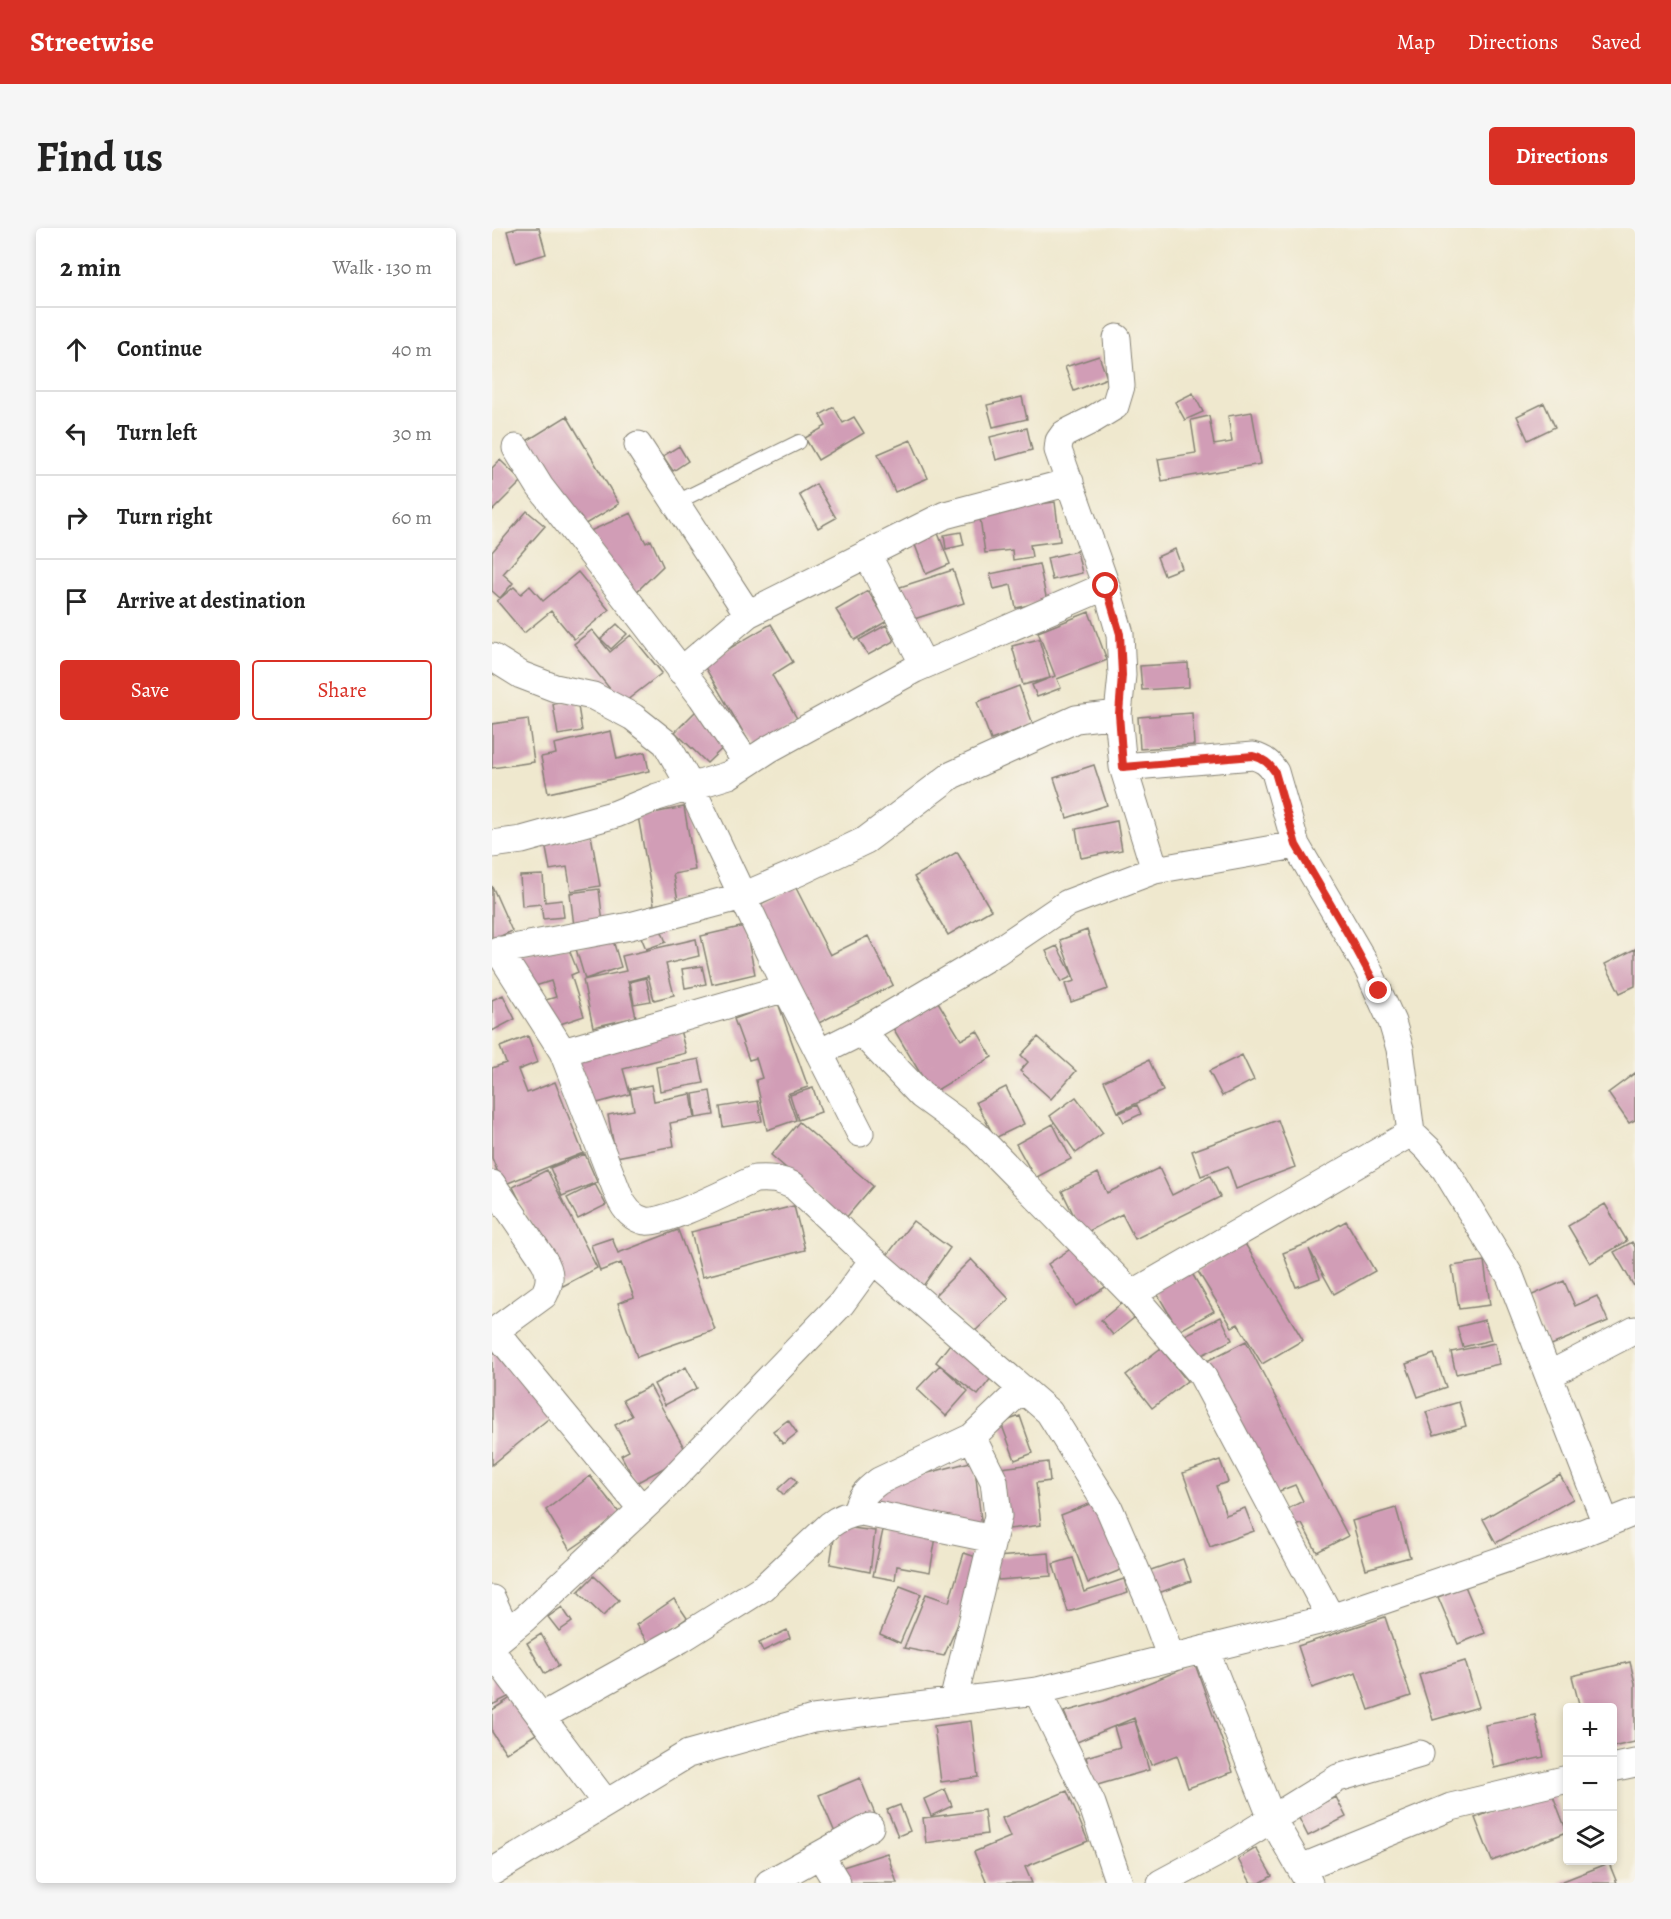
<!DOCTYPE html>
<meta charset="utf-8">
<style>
body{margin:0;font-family:Alegreya,serif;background:#f6f6f6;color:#222}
.controls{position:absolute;right:18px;bottom:18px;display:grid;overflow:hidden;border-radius:6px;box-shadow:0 3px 9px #0003}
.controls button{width:54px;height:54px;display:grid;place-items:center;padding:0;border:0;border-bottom:2px solid #e0e0e0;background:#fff;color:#222;font:30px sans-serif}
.stop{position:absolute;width:18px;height:18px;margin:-14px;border:4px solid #d93025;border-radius:50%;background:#fff}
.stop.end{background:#d93025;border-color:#fff;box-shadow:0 2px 6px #0008}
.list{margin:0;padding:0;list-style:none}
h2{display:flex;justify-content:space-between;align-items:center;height:78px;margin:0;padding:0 24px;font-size:26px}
h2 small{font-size:20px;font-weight:400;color:#767676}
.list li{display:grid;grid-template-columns:39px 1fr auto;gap:18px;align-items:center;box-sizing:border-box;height:84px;padding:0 24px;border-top:2px solid #e0e0e0}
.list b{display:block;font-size:22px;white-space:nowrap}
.list em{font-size:20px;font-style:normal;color:#767676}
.actions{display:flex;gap:12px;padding:18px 24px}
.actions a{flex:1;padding:14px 0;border:2px solid #d93025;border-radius:6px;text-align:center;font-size:21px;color:#d93025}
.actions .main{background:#d93025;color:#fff}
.icon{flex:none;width:33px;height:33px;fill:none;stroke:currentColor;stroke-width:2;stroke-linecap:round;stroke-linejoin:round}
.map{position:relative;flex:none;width:1143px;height:1655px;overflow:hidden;border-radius:6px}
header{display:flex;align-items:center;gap:36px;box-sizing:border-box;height:84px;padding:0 30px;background:#d93025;color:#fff}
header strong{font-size:28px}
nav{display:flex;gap:33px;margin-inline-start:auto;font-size:21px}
.intro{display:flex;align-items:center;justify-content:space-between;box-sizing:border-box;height:144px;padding:0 36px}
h1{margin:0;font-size:42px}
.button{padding:15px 27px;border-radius:6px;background:#d93025;color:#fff;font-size:21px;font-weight:700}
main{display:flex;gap:36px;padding:0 36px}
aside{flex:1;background:#fff;border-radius:6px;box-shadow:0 3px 9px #0003}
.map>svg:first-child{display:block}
</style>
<header>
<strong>Streetwise</strong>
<nav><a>Map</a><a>Directions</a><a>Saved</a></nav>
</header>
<div class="intro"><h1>Find us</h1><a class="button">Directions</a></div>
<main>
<aside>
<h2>2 min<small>Walk · 130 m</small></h2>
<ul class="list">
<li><svg class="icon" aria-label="ahead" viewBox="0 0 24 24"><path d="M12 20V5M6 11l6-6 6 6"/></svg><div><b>Continue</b></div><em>40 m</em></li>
<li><svg class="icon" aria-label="left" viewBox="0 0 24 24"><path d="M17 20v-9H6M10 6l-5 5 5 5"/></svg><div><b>Turn left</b></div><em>30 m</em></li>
<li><svg class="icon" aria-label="right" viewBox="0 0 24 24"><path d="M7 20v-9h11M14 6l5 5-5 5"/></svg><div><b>Turn right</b></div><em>60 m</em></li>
<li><svg class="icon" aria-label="arrive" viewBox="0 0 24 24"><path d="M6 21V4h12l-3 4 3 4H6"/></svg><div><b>Arrive at destination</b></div></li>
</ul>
<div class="actions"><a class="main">Save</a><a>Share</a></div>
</aside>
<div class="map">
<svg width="1143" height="1655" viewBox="0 0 1143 1655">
<rect width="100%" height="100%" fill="#f7f3e8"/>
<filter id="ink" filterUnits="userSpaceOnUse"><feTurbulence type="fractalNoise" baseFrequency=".0167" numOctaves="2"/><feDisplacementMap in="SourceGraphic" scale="12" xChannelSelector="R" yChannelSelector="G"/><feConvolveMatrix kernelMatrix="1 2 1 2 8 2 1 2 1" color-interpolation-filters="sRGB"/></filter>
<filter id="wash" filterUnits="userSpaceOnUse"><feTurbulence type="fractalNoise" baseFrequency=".008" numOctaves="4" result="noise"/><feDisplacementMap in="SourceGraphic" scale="24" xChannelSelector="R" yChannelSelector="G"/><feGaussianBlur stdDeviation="1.35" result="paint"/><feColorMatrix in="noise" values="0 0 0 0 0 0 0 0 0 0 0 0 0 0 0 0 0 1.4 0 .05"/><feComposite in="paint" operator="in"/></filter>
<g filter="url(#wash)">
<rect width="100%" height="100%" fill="#efe8ce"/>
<g id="blocks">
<path fill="#d19db6" d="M26,0h21l7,26 -30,9 -9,-32z
M607,128l8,22 -33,13 -9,-24z
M701,165l10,19 -18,8 -10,-18z
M530,169l5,22 -34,8 -6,-22z
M1052,175l11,24 -27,13 -11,-24z
M342,179l9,16 11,-6 10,16 -46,27 -13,-22 21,-12 -6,-11z
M760,184l9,52 -99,17 -4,-22 38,-6 -5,-33 18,-4 5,29 18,-3 -4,-26z
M75,188l52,88 -42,25 -52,-87z
M535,200l5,22 -36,10 -6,-23z
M419,212l17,38 -33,14 -17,-38z
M187,218l9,15 -15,10 -10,-15z
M8,232l22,21 -30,30v-43z
M324,256l20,34 -18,10 -19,-34z
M563,274l5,39 -30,4 2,12 -19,3 -1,-10 -27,3 -6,-42z
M35,283l18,15 -42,48 10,9 -13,15 -8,-7v-39z
M139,285l15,30 5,-3 12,26 -33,32 -40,-67z
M444,300l14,36 -24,10 -14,-37z
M469,304l3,13 -18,4 -2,-14z
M683,321l7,19 -18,7 -7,-18z
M585,323l5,22 -30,7 -5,-22z
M547,336l8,37 -31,7 -5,-23 -17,4 -4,-15z
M461,342l11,33 -53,17 -11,-33z
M86,344l31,38 -35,29 -23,-28 -27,22 -27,-32 17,-14 7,7 9,-8 13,15z
M376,363l19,30 -32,19 -19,-30z
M597,384l18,48 -50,19 4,9 -24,9 -5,-12 23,-9 -17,-44z
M125,396l10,10 -16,15 -10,-10z
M279,396l22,38 -21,13 27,47 -46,27 -50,-85z
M394,397l8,16 -26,14 -9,-15z
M100,402l18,22 21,-17 31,38 -40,31 -48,-60z
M547,411l11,39 -27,7 -11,-39z
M696,435l1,24 -47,3 -2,-24z
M527,458l14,38 -42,16 -14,-38z
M85,472l5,31 -24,4 -5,-31z
M205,482l33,31 -23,22 -32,-31z
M700,485l2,32 -54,4 -2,-32z
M36,491l6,43 -42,6v-44z
M119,503l6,28 28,-7 4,19 -101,22 -7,-36 15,-3 -2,-10z
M602,537l13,40 -40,13 -13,-40z
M192,579l11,63 -22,4 5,26 -24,5 -16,-89z
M625,593l5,29 -41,8 -5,-29z
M99,607l9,51 -29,5 -4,-24 -17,3 -5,-27z
M465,624l34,58 -43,25 -34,-58z
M51,647l2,27 17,-2 2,17 -21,2 -2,-15 -19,2 -2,-30z
M0,658l20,45 -20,9z
M303,658l35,69 38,-19 25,49 -80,41 -60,-118z
M107,661l4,34 -29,3 -4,-33z
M167,697l7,17 -20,7 -7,-17z
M253,698l10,48 -43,10 -11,-48z
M595,702l21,59 -37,13 -6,-18 10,-3 -15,-41z
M120,709l9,30 -36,12 -9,-30z
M204,711l3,17 -33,8 8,31 -20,5 -6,-24 -20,5 8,36 -43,10 -10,-47 43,-9 -4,-15z
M565,718l16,30 -12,6 -15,-31z
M76,719l10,25 -7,3 13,41 -36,12 -9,-26 17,-5 -5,-16 -22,7 -11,-32z
M1143,721v37l-15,7 -15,-29z
M210,738l4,18 -21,4 -3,-19z
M154,750l5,23 -17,3 -4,-22z
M11,767l12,24 -23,12v-31z
M446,774l23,38 16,-9 15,26 -60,36 -39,-65z
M286,775l30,84 -21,7 9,26 -29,10 -11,-50 6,-2 -6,-20 -7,2 -15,-41z
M187,798l7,27 -63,16 7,25 -40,11 -14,-52z
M36,808l10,26 -20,8 9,23 28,-11 28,71 -80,32 -11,-27v-90l14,-5 -6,-16z
M546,809l38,34 -25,28 -31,-28 8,-9 -7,-7z
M750,827l12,25 -32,16 -13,-25z
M207,831l5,24 -44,8 -4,-24z
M657,832l14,31 -45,21 -14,-31z
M1143,845v47l-6,3 -21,-30z
M159,857l3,16 37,-7 4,24 -25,5 4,23 -58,11 -8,-42 26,-5 -4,-21z
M514,859l18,37 -29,14 -19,-36z
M321,860l8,24 -23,8 -8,-25z
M218,863l4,24 -18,3 -3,-24z
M584,869l27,36 -27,20 -26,-37z
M266,873l4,20 -39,6 -3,-20z
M645,877l4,9 -17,8 -5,-9z
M786,892l17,47 -59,22 -8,-23 -27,10 -9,-25z
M307,894l74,64 -28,33 -74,-64z
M561,896l18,35 -36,19 -19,-34z
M93,926l12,28 -35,14 -12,-28z
M667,940l13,27 38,-19 10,21 -85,42 -13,-25 -39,20 -21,-43 36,-18 9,20z
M55,942l50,98 -34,18 -50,-99z
M103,956l11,21 -28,14 -11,-21z
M1113,976l22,37 -37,22 -22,-37z
M302,978l11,44 -103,27 -11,-45z
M421,993l37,27 -27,38 -38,-28z
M854,993l29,50 -41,23 -25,-45 11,29 -24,9 -13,-34 23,-9z
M186,1002l37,100 -78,27 -19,-54 16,-6 -13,-34 -21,8 -9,-26 21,-7 6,15z
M752,1014l59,98 -41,24 -24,-40 -6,3 -35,-57z
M1140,1014l3,5v41l-21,-36z
M586,1016l29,42 -31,20 -28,-42z
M479,1031l38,40 -36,34 -38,-38z
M992,1033l6,44 -31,4 -7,-43z
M698,1042l24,41 -35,20 -24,-41z
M1072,1053l11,25 22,-10 11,25 -59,25 -21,-49z
M630,1075l12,15 -21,17 -12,-15z
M729,1089l11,23 -36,18 -11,-23z
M993,1092l6,20 -28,7 -6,-20z
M461,1112l42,33 -17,22 -42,-33z
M754,1113l102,195 -31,16 -15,-28 -15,4 -5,-16 21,-11 -8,-16 -26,10 -64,-133z
M1003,1115l4,21 -43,10 -5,-22z
M669,1120l26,33 -35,27 -26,-33z
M0,1122l61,65 -61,50z
M942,1126l12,33 -28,10 -12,-33z
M448,1137l28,26 -22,25 -29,-27z
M194,1139l11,21 -32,17 -11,-21z
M158,1158l38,69 -52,28 -15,-28 8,-4 -14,-26 17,-9 -9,-16z
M967,1174l7,24 -32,9 -8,-23z
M528,1188l13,37 -18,7 -14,-37z
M296,1192l9,13 -14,11 -10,-13z
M728,1232l8,22 -12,4 10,29 19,-7 9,23 -44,16 -27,-74z
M482,1233l8,67 -106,-22 -2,-10 12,-12z
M556,1234l2,19 -14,2 5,42 -32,4 -8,-61z
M1068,1247l13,24 -77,44 -13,-24z
M98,1248l31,39 -51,35 -24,-40z
M300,1248l5,6 -13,13 -6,-6z
M605,1273l26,68 -35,14 -27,-68z
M904,1280l14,49 -44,12 -14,-48z
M344,1298l39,5 -5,41 -40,-8z
M391,1302l53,7 -6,35 -33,-6 -2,14 -22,-4z
M472,1325l12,4 -11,51 -21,48 -40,-8 22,-54 23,8z
M557,1325l2,23 -53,4 -2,-23z
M581,1330l11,34 40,-13 4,14 -60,19 -15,-48z
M691,1331l8,22 -38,14 -8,-23z
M102,1348l25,24 -16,16 -25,-24z
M408,1358l21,8 -21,49 -20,-9z
M973,1358l20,47 -27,11 -20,-47z
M182,1371l13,19 -38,26 -13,-19z
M70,1379l10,15 -13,9 -11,-14z
M893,1389l26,79 -42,14 -13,-37 -44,15 -14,-42z
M295,1402l3,8 -27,13 -4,-8z
M49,1406l18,32 -14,8 -18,-31z
M0,1433l18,35 -18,9z
M973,1433l14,46 -46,13 -14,-45z
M1138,1434l5,21v59l-23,5v-39h-32l-8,-32z
M703,1436l38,108 -45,16 -11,-33 -26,10 -17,-47 -57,24 -13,-30 40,-11z
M20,1469l24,37 -30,19 -14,-21v-22z
M1043,1487l9,42 -50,11 -9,-43z
M479,1493l7,56 -37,5 -7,-56z
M643,1493l14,49 -55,16 -8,-29 34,-10 -6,-20z
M368,1550l17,41 -41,16 -17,-40z
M1058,1560l17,44 -75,29 -17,-43z
M453,1561l7,17 -21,10 -7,-17z
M575,1563l21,50 -63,26 7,16h-45l-13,-31 36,-15 -8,-19z
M844,1569l10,20 -38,19 -11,-22z
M408,1577l10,26 -12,5 -11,-26z
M492,1582l3,24 -61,9 -3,-25z
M764,1620l16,28 -12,7h-9l-13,-24z
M395,1625l10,30h-49l-5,-16z
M1117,1635l8,20h-59z"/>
</g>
</g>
<g filter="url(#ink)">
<use href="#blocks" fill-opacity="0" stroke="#868275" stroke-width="1.5"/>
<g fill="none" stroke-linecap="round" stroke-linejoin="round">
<g stroke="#868275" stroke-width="16">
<path id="service" d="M183,275l124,-61"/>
</g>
<g stroke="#868275" stroke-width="29">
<path id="minor" d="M625,110l4,48 -6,20 -23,14 -28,14 -5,7 -1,9 48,136 14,48 2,41 -4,39 5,53 32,103
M146,217l110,169
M24,220l24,39 162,210 45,66
M375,326l57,111
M0,429l29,18 34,13 38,8 40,21 33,26 25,44 95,201 74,145
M189,443l67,-57 197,-99 125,-33
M631,539l130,-11c11,3 16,7 22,16l21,73 72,124 24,53 8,27 11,84 17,16 17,20 65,107 96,248
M0,616l30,-4 94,-26 41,-17 72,-22 40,-26 146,-80 191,-83
M6,722l65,102 56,144c5,12 12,22 26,25 21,3 87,-32 110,-42 15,-1 25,0 39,7l79,74 176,152 60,96 45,104 17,46
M0,724l138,-26 113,-30 56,-24 67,-32 86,-65 124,-56 42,-5
M369,804l60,63 55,40 156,159 70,81 129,243
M71,824l223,-64
M327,825l42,-21 135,-80 72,-49 87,-33 141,-25
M0,956l51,75c8,13 8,23 1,36l-52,38
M640,1066l279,-161
M3,1103l147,178
M1057,1147l86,-45
M364,1285c3,-16 11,-23 23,-32l93,-44 50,-48
M0,1371l15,33
M0,1417l33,-27 133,-124 183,-190 32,-44
M713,1421l67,170 37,64
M0,1424l114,151
M545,1463l55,113 27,79
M461,1474l45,-186 -4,-35 -22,-44
M49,1489l140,-78 83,-52 66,-62c10,-8 19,-11 32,-13l131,27
M1120,1540l23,-5
M328,1627l17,28
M809,1640l150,-61 117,-28
M0,1644l196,-118 125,-35 224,-28 294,-73 254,-86 50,-20
M277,1655l101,-56
M669,1655l54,-29 123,-76 82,-24"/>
</g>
<use href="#service" stroke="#fff" stroke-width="14"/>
<use href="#minor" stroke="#fff" stroke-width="27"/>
</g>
</g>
<g fill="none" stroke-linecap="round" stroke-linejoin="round" filter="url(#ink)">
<path stroke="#d93025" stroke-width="8" d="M614,358l14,48 2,41 -3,39 4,53 130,-11c11,3 16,7 22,16l21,73 53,91 30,55"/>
</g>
</svg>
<div class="controls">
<button>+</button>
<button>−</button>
<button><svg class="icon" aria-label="layers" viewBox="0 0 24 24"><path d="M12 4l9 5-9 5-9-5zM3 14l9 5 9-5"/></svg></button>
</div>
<div class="stop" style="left:614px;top:358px"></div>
<div class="stop end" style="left:887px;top:763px"></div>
</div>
</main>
